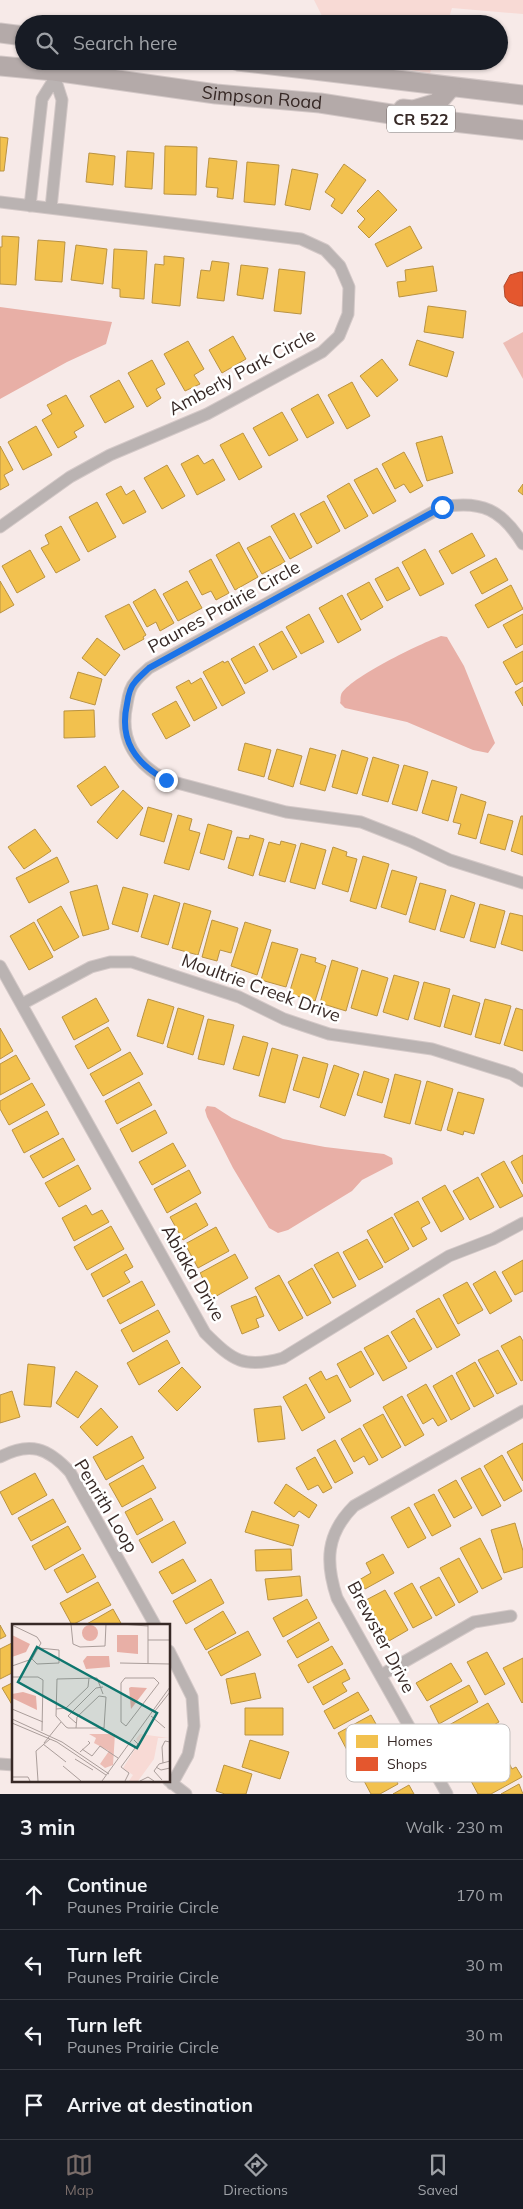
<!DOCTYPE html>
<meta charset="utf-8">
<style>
body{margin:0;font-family:Mulish,sans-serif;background:#20242c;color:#f1f3f6}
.stop{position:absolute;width:15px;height:15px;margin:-11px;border:4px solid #1a73e8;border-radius:50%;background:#fff}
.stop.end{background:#1a73e8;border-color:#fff;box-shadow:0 1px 5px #0008}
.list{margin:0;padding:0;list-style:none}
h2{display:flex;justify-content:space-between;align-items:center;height:65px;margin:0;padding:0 20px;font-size:21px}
h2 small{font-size:16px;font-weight:400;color:#9ea1a6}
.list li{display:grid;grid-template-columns:32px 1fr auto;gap:15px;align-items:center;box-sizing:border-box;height:70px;padding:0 20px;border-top:1px solid #363941}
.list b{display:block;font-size:19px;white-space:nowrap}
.list p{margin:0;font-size:16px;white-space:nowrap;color:#9ea1a6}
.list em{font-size:16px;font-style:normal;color:#9ea1a6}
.icon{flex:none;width:28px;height:28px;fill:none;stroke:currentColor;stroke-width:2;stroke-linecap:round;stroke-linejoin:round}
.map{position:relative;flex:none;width:523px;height:1794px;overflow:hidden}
.search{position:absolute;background:#171b24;box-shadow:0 1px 4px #0004;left:15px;right:15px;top:15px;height:55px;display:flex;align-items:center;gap:12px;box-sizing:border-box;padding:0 18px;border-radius:28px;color:#9ea1a6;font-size:19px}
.sheet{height:345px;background:#171b24}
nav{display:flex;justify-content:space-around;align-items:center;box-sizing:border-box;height:70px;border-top:1px solid #363941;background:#171b24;font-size:14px;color:#9ea1a6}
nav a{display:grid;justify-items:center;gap:2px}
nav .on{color:#7a6d6a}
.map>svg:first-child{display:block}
</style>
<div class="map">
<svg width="523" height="1794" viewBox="0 0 523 1794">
<rect width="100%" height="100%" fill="#f7eae8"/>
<path fill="#f8dad5" d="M314,0h209v14l-71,-6 -5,16h-121z
M352,61h82l-4,12z"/>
<path fill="#edbdb5" d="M523,332v47l-20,-36z"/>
<path fill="#e8afa6" d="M0,307l112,15 -6,22 -39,18 -67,37z
M441,636l6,1 17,29 31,77 -7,10 -15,-3 -66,-28 -62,-14 -5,-5c1,-2 0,-5 1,-8 7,-17 81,-52 100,-59z
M207,1106l8,1 17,11 51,21 42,8 59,7 8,4 1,6 -31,16 -10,11 -64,39 -10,3 -9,-5 -36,-60 -26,-51 -2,-7z"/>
<path fill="#f2c14e" stroke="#ba9342" d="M0,137l8,1 -4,33h-4z
M165,146l32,1 -1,48 -32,-1z
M127,151l27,2 -2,36 -27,-2z
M89,153l26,3 -2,29 -27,-3z
M209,158l28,3 -4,38 -16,-2 1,-9 -12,-1z
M247,162l32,3 -4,40 -31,-3z
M344,164l22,16 -24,34 -11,-8 4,-7 -10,-7z
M292,169l26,5 -8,36 -25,-5z
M378,190l19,20 -28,28 -11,-11 7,-8 -8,-8z
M410,226l12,22 -35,19 -12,-23z
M2,236l17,1 -3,48 -16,-1v-37h2z
M38,240l27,2 -3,40 -27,-2z
M76,245l31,4 -4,35 -32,-4z
M114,249l33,2 -3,48 -24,-2v-8l-8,-1z
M164,256l20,2 -4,48 -28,-3 3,-39 9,1z
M212,261l17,2 -5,38 -27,-3 4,-28 9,1z
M241,265l27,3 -5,31 -26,-4z
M433,266l4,25 -38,6 -2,-15 9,-1 -1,-11z
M279,269l26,3 -4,42 -27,-3z
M428,306l38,5 -3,27 -39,-6z
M233,336l13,23 -24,14 -13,-23z
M417,340l37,12 -7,25 -38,-12z
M188,341l16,28 -10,6 6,9 -15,7 -21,-37z
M382,359l16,21 -21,17 -17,-21z
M152,360l13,24 -9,5 5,9 -14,9 -19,-34z
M119,380l15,27 -29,16 -15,-27z
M352,382l18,34 -23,13 -19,-34z
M318,394l16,29 -27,15 -16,-29z
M66,395l18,31 -10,6 3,5 -19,11 -16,-28 10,-6 -5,-9z
M282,412l16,28 -29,16 -16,-28z
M36,426l16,29 -29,15 -15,-28z
M243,433l19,34 -23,13 -19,-35z
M442,436l11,37 -26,8 -11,-38z
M0,446l13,24 -9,5 5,10 -9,5z
M404,452l19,34 -13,7 -6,-9 -9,5 -13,-25z
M198,455l6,9 9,-5 12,21 -28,15 -16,-31z
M167,465l18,31 -23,13 -18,-31z
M377,468l19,33 -23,13 -19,-34z
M349,483l19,33 -23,13 -18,-33z
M523,484v11l-5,-4z
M121,486l5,9 8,-5 12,22 -23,12 -17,-30z
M324,501l16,30 -23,13 -17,-30z
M97,502l19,35 -28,15 -19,-35z
M294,513l18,34 -22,12 -19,-33z
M61,526l19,34 -24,13 -15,-25 8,-4 -4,-9z
M472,533l13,23 -33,18 -13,-23z
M270,536l15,26 -23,12 -15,-26z
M239,542l19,35 -23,13 -19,-35z
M425,549l19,35 -24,12 -18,-34z
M30,550l15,27 -28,16 -15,-27z
M496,558l12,22 -26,14 -12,-22z
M211,559l18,34 -13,7 -5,-9 -9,4 -13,-24z
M398,567l12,22 -23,12 -12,-22z
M0,581l14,24 -14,8z
M187,581l15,27 -24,13 -15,-27z
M369,582l14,25 -22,13 -14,-26z
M511,585l12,24 -35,19 -13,-23z
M155,589l19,34 -14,8 -4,-9 -9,5 -14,-25z
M342,595l19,35 -23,13 -19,-35z
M129,604l17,31 -3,2 1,2 -20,11 -19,-34z
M309,614l15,28 -23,12 -15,-27z
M523,614v30l-7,4 -13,-23z
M282,631l15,26 -24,13 -14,-26z
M97,638l23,17 -15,21 -23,-18z
M254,646l14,25 -23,13 -14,-25z
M523,651v30l-7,4 -13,-23z
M223,661l1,2 4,-2 17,32 -23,13 -19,-34z
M78,672l24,7 -7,26 -25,-7z
M201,678l16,30 -23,13 -18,-34 13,-7 2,4z
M523,687v19l-8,-14z
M176,701l14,25 -24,13 -14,-25z
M94,710l1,27 -31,1v-27z
M245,743l26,7 -7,27 -26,-7z
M310,748l26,7 -11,36 -25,-7z
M277,749l25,7 -9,31 -25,-8z
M342,750l26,8 -11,36 -25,-7z
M373,757l26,8 -11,37 -26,-7z
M404,765l24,7 -11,39 -25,-7z
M105,766l14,21 -28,19 -14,-20z
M432,780l25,7 -9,34 -26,-8z
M123,790l20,18 -26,31 -20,-17z
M461,794l25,8 -10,37 -18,-5 3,-10 -8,-2z
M148,807l24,7 -8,28 -24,-7z
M488,814l25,7 -8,29 -25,-7z
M178,815l14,4 -3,11 11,3 -11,37 -25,-7z
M521,816h2v39l-12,-4z
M208,824l24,7 -8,29 -24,-7z
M35,829l16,22 -27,18 -16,-22z
M250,835l14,4 -11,37 -25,-8 9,-31 12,2z
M281,841l15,4 -11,37 -26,-7 10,-33 11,3z
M301,843l25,7 -11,39 -25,-7z
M333,847l14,5 -1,4 11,3 -9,33 -26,-8z
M363,856l26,8 -13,45 -26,-8z
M57,857l12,25 -40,21 -13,-25z
M392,870l25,7 -11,38 -25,-8z
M420,883l26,7 -11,40 -26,-8z
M97,885l12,44 -26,7 -13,-44z
M123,887l25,7 -10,38 -26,-8z
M154,895l26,8 -12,42 -27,-8z
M451,895l24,8 -11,35 -24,-7z
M184,903l27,8 -13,44 -26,-7z
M480,904l25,7 -10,37 -25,-7z
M61,906l18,31 -25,14 -17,-31z
M510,913l13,3v35l-22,-7z
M212,920l26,8 -7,25 -11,-3 -3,11 -15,-4z
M34,922l19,35 -24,13 -19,-34z
M245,922l26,8 -14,45 -26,-9z
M272,942l26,7 -12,38 -25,-7z
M301,954l15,4 -1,4 11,4 -11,35 -26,-7z
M332,960l26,8 -12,43 -26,-8z
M362,970l26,8 -11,38 -26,-8z
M394,975l25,7 -11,38 -25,-8z
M424,982l26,7 -10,38 -26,-8z
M453,995l27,8 -9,32 -27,-8z
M96,998l13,23 -35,19 -12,-23z
M148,999l26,8 -11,37 -26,-8z
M485,999l26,7 -11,38 -25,-7z
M178,1008l26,8 -11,39 -26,-8z
M516,1008l7,2v41l-19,-6z
M208,1019l26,6 -10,40 -26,-6z
M108,1027l13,23 -33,19 -13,-23z
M0,1028l13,23 -13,8z
M243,1036l25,7 -9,33 -26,-7z
M272,1048l26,7 -13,48 -26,-7z
M130,1052l13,22 -40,22 -13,-22z
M16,1055l14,24 -30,16v-31z
M303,1057l25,7 -9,34 -26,-8z
M334,1065l25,9 -14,42 -25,-9z
M364,1071l25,8 -7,24 -25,-8z
M395,1074l26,7 -11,43 -26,-7z
M427,1081l26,8 -12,42 -26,-7z
M139,1082l13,23 -35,19 -12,-23z
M32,1083l13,22 -36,20 -9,-16v-8z
M458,1092l26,7 -10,35 -10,-3 -1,4 -16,-5z
M155,1110l12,23 -35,19 -12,-23z
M47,1111l12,23 -35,19 -12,-23z
M63,1138l12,22 -32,18 -13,-22z
M173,1143l13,23 -34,19 -13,-23z
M523,1155v29l-12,-22z
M504,1161l19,35 -23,12 -19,-34z
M78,1165l13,24 -32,18 -14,-24z
M189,1170l12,23 -34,20 -13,-24z
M478,1177l16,30 -24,13 -17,-29z
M445,1185l19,34 -23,13 -19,-34z
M418,1201l12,22 -9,5 6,11 -14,8 -19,-33z
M196,1203l12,22 -25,15 -13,-23z
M86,1205l6,10 10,-5 7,12 -35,19 -12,-23z
M392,1217l17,32 -24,14 -18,-32z
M111,1226l13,23 -37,21 -13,-23z
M216,1227l13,24 -31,17 -13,-24z
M367,1239l16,28 -24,13 -16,-28z
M338,1252l18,34 -23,12 -19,-33z
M126,1254l7,13 -9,5 6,10 -27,15 -12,-23z
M235,1254l13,24 -35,20 -13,-25z
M523,1260v31l-8,4 -13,-23z
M312,1268l19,35 -24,13 -19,-34z
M495,1271l17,30 -22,13 -17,-30z
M279,1275l24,43 -24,13 -24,-43z
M142,1281l13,24 -35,19 -13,-24z
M467,1282l16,28 -25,14 -15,-29z
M256,1296l8,20 -8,3 3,8 -17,7 -11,-28z
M439,1298l21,37 -23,13 -21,-37z
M158,1310l12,22 -37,20 -12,-22z
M414,1318l18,31 -23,13 -18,-30z
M388,1335l19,33 -24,13 -19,-33z
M520,1336l3,5v39l-2,1 -20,-35z
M167,1340l13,23 -41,22 -12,-22z
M498,1350l19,34 -20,10 -19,-34z
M361,1351l13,23 -24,14 -13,-24z
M475,1362l19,34 -20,11 -18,-34z
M28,1364l27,3 -4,40 -27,-2z
M182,1367l19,20 -24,24 -19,-20z
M76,1371l22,15 -20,32 -22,-15z
M321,1371l5,9 11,-5 14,26 -22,12 -20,-35z
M452,1375l18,34 -19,11 -18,-34z
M306,1384l19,34 -23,13 -19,-34z
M426,1384l21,37 -9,5 -5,-8 -10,6 -16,-29z
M12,1391l8,26 -20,6v-28z
M402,1396l22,39 -19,11 -22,-39z
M281,1406l4,33 -27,3 -4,-33z
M101,1408l17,19 -21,19 -17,-19z
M383,1414l18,33 -19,11 -19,-33z
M360,1428l18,32 -9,5 -5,-9 -10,6 -13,-23z
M132,1436l12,22 -38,22 -13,-23z
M335,1440l18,33 -18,10 -18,-33z
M523,1443v38l-16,-29z
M502,1455l20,36 -18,10 -20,-35z
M315,1457l17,31 -9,5 -5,-8 -10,5 -12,-22z
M143,1465l13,23 -34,19 -13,-23z
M480,1468l21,38 -19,10 -21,-38z
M35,1473l12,22 -35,20 -12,-23z
M456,1480l16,28 -18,10 -16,-28z
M286,1484l31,21 -8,13 -10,-7 -5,6 -20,-14z
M434,1494l17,32 -19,10 -18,-32z
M151,1498l12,22 -26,15 -12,-23z
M53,1499l13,23 -35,19 -13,-23z
M409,1507l17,31 -18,10 -17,-31z
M252,1511l47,14 -6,21 -48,-14z
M174,1521l12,22 -34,20 -13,-23z
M515,1523l8,28v16l-19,6 -13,-43z
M68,1526l13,23 -36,21 -13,-24z
M480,1538l22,41 -20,10 -22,-41z
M291,1549l1,21 -36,1 -1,-21z
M83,1554l13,23 -29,16 -13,-23z
M383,1554l11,19 -29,16 -6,-9 12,-7 -5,-10z
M459,1558l19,34 -19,11 -19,-35z
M183,1559l13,22 -24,13 -13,-22z
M300,1576l2,20 -34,4 -3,-21z
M439,1577l16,28 -19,11 -16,-29z
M211,1579l13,24 -38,21 -13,-23z
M98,1582l13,23 -39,20 -12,-22z
M412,1583l20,35 -19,10 -19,-35z
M385,1590l23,40 -19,11 -23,-41z
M307,1599l10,19 -34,19 -10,-19z
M113,1609l9,16h-37z
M223,1611l13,22 -30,17 -12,-21z
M319,1622l10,18 -32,18 -10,-17z
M0,1625l6,11 -6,3z
M248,1631l13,24 -40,21 -13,-24z
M14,1642v30l-14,7v-30z
M332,1646l11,18 -35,19 -10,-18z
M487,1652l18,32 -20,11 -18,-33z
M523,1658v44l-1,1 -19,-35z
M451,1663l11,18 -35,20 -11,-18z
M345,1669l5,10 -8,4 5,8 -24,14 -10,-18z
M255,1673l6,25 -30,6 -5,-25z
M14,1682v26l-12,-20z
M469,1685l9,17 -39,22 -9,-18z
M358,1692l11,18 -35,19 -10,-18z
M488,1703l11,19 -46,26 -11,-19z
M245,1708h38v27h-38z
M371,1715l5,9 -8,5 5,9 -25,14 -10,-19z
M250,1740l39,12 -9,27 -38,-12z
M396,1761l6,10 -8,4 4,9 -18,10h-9l-8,-15z
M508,1761l4,8 4,-2 6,10 -31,17h-13l-7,-13z
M224,1765l28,9 -6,20h-21l-9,-3z
M519,1784l4,10h-22z
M409,1785l5,9h-21z"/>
<path fill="#e4572e" stroke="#b0492c" d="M520,272h3v34h-4l-10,-4 -4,-5 -1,-11 6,-11z"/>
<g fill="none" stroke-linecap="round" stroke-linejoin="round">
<g stroke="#d3c8c7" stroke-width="13">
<path id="minor" d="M0,202l301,37 24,11 15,16 9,21 -1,27 -9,22 -17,16 -115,62 -97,41 -40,22 -70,50
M30,206l12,-107 13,-21
M51,208l11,-108 -7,-22v-17
M523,544c-21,-34 -41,-44 -81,-37l-293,161c-4,4 -11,9 -14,14 -5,5 -7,15 -8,22 -8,36 8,59 39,76l120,32 75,10 51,20 38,18 73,23
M0,966l205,367c28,28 39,36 78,25l166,-102 44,-17 30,-16
M22,1004l69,-37 19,-5h22l107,35 45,22 45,15 103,15 80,25 11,7
M0,1457c30,-16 48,-9 70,15l85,153
M169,1651l23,46 2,29 -6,29 -16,29
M381,1675l93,-53 37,-6
M0,1764l14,1
M168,1780l18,14
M447,1794l-110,-196c-12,-36 -11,-64 17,-92l169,-95"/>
</g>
<g stroke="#d3c8c7" stroke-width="21">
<g id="primary">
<path d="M0,33l24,3"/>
<path d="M238,61l285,34"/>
<path id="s1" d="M0,66l54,5 162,23 104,9 90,14 113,13"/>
<path d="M403,109l10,1 24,-7 14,-16"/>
</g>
</g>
<use href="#minor" stroke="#bab3b2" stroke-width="11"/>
<use href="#primary" stroke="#b4aaa9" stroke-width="19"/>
</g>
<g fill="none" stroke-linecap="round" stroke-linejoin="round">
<path stroke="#1a73e8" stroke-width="6" d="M166,780c-31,-17 -47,-40 -39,-76 1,-7 3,-17 8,-22 4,-5 10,-10 14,-14l293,-161"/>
</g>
<g text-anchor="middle" stroke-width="5" stroke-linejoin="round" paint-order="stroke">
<rect fill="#fff" stroke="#736967" stroke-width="1" x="387" y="105.5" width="68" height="27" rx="4"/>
<g font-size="16" font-weight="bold" fill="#372926">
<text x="421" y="125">CR 522</text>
</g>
<g font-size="18" fill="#372926" stroke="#fff">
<text dy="6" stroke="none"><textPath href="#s1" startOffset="264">Simpson Road</textPath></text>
<text transform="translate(242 372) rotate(-28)" y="6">Amberly Park Circle</text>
<text transform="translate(224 607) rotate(-29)" y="6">Paunes Prairie Circle</text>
<text transform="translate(261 988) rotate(20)" y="6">Moultrie Creek Drive</text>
<text transform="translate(193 1273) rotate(60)" y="6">Abiaka Drive</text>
<text transform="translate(106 1506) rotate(59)" y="6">Penrith Loop</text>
<text transform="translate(381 1637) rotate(62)" y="6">Brewster Drive</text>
</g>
</g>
<g transform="translate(12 1624)">
<rect width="158" height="158" fill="#f7eae8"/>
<path d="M128,110l29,4h-11l-4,21 -16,22h-9l4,-6 -10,-7 16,-25 -3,-4z" fill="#f8dad5"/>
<path d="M77,110h26l-2,31 -8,3 -5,-4 9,-13 -15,-8 2,-5z" fill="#edbdb5"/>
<path d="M70 9a8 8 0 1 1 16 0a8 8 0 1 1-16 0ZM0,11l18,9 -4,8 -14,5zM126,11v19l-21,-2v-17zM75,32h22l1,11 -24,2 -3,-8zM119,63l16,1 -16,21 -2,-21zM11,68l13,4 1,14 -25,-12v-4z" fill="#e8afa6"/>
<path fill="none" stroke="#aa9d9a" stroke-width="1" d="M59,0l2,20 7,3 25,-1 1,-22M109,0l27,2M0,1l25,12 4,6 -9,16 -20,7M136,16h22M20,35l5,5 22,-1v-13l-20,-2M108,39l50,1M136,40v-40M0,53h26l5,3 -1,51M113,54h29l5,5 -33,43 -5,-4v-39zM0,85l31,13M44,85l10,-1 22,-21 1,-9M143,87l15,-19M139,92l14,12M0,95l50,23 47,32M0,99l45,19 49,33M64,99l-8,-7 28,-28 7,-1M64,104l1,-11 22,-21 7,1 -2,31h-36l-2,-1 -10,-11 1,-37 40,-1 6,16M32,119l17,-21M31,120l23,18M70,125l10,7 8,-10 18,12M68,128l10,-9 -2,-2M63,135l18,11M151,139l-1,-16 3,-6 5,1M51,142l18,15M144,143l5,3 9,-2M0,153h16l2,4M150,156l-8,-9 5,-7 11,-3M26,157l-2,-30 14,-12M90,157l68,-94M113,157l4,-8 -8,-6 17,-23 -4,-4M128,157l8,-4 6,4"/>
<path fill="#0f766e" fill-opacity="0.15" stroke="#0f766e" stroke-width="2.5" d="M25,23l120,66 -20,35 -119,-66z"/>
<rect width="158" height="158" fill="none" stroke="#372926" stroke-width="2.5"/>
</g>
<rect x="346" y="1724" width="164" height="58" rx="8" fill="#fff" stroke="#c3bfbe" stroke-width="1"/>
<rect x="356" y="1735" width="22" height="13" fill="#f2c14e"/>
<rect x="356" y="1757" width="22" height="14" fill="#e4572e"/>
<g font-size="14" fill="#372926">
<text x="387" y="1746">Homes</text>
<text x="387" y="1769">Shops</text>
</g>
</svg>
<div class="stop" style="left:442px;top:507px"></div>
<div class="stop end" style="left:166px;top:780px"></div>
<div class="search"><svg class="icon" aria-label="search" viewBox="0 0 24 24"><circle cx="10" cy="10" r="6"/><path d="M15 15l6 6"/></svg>Search here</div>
</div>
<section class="sheet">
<h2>3 min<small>Walk · 230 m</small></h2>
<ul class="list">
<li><svg class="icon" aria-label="ahead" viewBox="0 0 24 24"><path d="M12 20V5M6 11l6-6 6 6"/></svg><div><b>Continue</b><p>Paunes Prairie Circle</p></div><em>170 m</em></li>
<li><svg class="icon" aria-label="left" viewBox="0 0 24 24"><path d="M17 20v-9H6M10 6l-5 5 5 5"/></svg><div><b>Turn left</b><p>Paunes Prairie Circle</p></div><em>30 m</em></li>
<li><svg class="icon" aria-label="left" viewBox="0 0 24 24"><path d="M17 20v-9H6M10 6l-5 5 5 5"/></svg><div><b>Turn left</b><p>Paunes Prairie Circle</p></div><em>30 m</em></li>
<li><svg class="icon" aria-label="arrive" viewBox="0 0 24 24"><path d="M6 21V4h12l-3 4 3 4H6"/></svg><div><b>Arrive at destination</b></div></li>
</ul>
</section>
<nav>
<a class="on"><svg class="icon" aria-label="map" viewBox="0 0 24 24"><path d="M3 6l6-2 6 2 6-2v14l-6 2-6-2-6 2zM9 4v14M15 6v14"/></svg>Map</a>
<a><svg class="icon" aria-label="directions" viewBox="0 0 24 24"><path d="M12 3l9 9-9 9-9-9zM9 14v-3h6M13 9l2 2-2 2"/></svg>Directions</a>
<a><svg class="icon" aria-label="saved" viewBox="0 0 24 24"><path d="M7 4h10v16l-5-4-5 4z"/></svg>Saved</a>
</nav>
